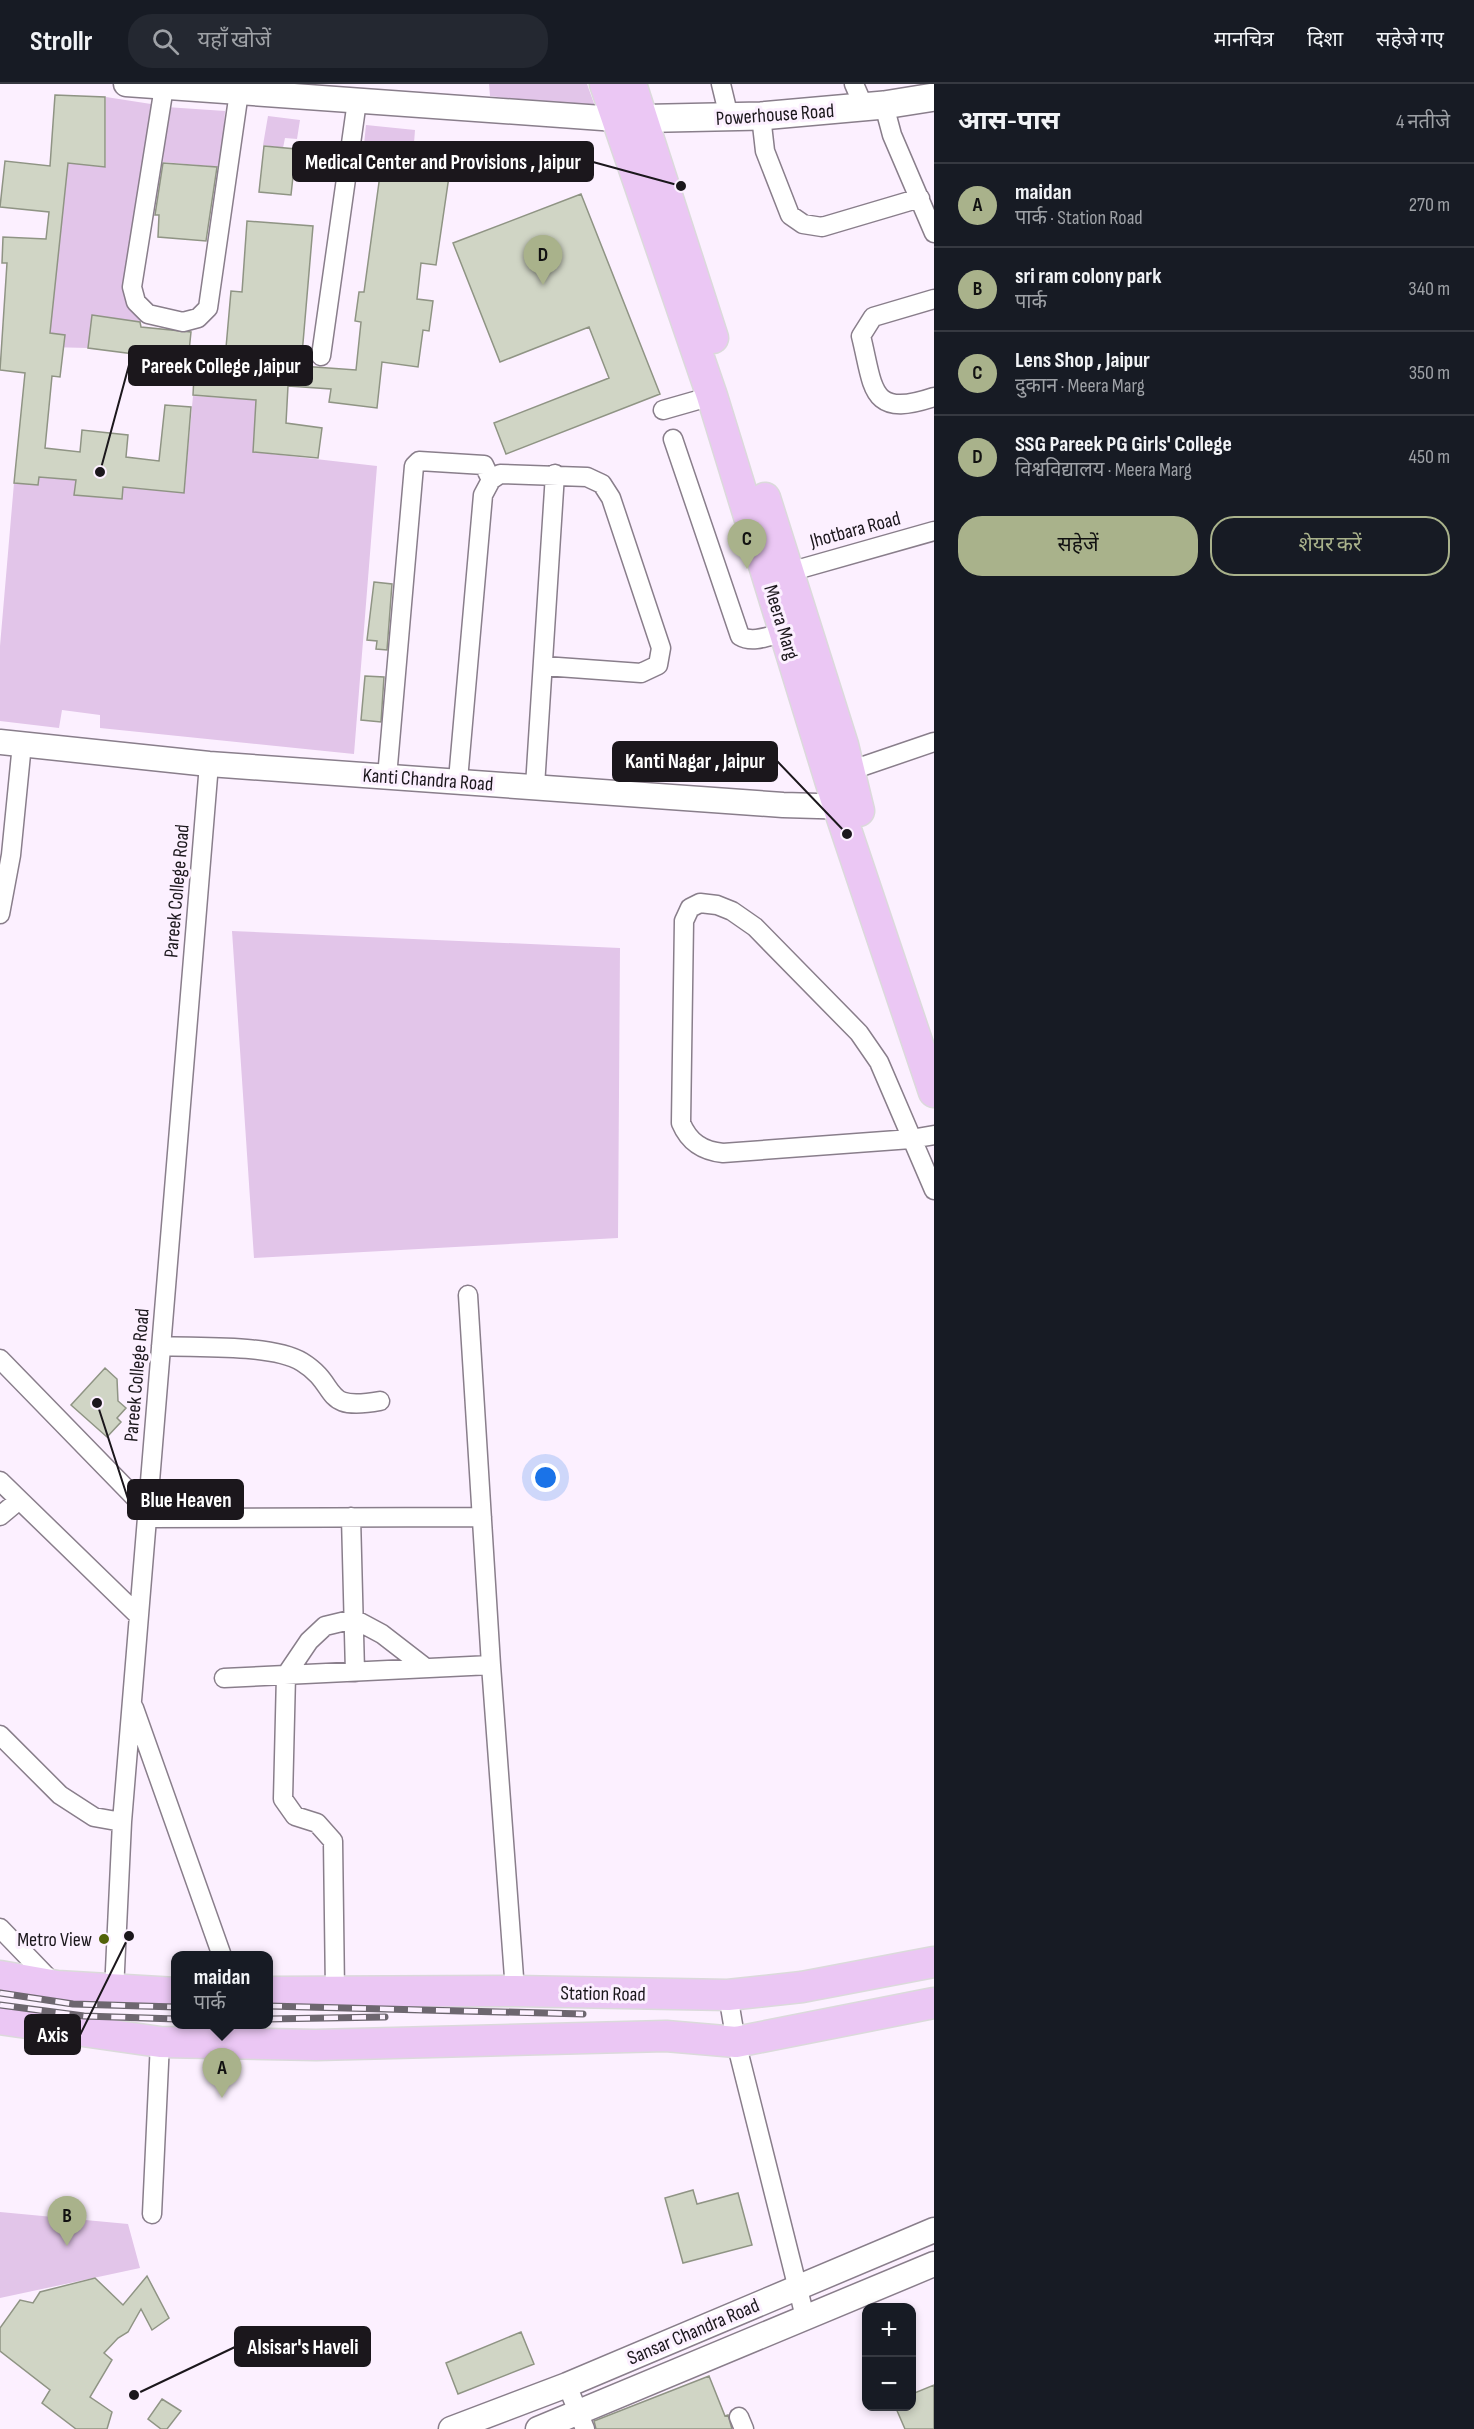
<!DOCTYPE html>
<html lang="hi">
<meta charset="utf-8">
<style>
body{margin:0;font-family:"Sofia Sans Condensed","Noto Sans Devanagari",sans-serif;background:#242831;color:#f1f3f6}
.controls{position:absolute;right:18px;bottom:18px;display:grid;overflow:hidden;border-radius:12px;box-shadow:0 3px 9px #0003}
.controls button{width:54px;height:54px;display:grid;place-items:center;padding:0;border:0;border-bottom:2px solid #363941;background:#171b24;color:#f1f3f6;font:30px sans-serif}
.you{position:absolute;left:546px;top:1394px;width:21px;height:21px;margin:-15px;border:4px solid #fff;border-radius:50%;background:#1a73e8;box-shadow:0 0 0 9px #1a73e833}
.badge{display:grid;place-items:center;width:39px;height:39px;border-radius:50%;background:#a9b28b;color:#111;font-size:20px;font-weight:700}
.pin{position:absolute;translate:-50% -50px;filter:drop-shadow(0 2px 3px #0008)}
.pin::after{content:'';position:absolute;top:32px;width:21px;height:18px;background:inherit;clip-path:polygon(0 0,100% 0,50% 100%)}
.popup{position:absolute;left:171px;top:1867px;width:102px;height:78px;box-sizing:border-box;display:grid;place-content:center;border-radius:12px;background:#171b24;filter:drop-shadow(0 2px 4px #0005);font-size:20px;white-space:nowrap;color:#9ea1a6}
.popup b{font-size:22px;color:#f1f3f6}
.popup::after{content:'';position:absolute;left:50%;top:100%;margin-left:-12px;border:12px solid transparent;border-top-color:#171b24}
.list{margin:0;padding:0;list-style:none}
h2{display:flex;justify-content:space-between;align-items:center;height:78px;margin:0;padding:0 24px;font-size:26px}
h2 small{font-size:20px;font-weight:400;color:#9ea1a6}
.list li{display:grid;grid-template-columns:39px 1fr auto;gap:18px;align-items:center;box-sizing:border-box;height:84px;padding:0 24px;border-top:2px solid #363941}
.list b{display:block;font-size:22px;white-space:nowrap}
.list p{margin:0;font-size:20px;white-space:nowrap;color:#9ea1a6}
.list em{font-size:20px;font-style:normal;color:#9ea1a6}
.actions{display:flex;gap:12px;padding:18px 24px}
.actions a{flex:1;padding:14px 0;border:2px solid #a9b28b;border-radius:24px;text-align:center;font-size:21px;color:#a9b28b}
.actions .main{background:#a9b28b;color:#111}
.icon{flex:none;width:33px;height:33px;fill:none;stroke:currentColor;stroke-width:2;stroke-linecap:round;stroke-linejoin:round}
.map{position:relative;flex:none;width:934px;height:2345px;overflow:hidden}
header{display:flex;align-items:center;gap:36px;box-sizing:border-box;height:84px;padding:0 30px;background:#171b24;border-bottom:2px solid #363941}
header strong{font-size:28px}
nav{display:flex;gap:33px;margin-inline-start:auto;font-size:21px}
.search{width:420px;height:54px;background:#242831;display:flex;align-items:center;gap:15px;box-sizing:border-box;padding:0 21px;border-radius:24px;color:#9ea1a6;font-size:22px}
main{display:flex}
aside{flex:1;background:#171b24}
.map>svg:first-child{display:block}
</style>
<header>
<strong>Strollr</strong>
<div class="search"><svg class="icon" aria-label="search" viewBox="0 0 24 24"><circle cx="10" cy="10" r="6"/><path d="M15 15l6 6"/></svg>यहाँ खोजें</div>
<nav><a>मानचित्र</a><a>दिशा</a><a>सहेजे गए</a></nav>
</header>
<main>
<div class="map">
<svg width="934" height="2345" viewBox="0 0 934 2345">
<rect width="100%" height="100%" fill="#fcf0ff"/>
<path fill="#e2c5e9" d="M489,0h98l9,25 -106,-13z
M106,13l45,7 -10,218 -49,-7 -4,33 -40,-1 20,-184 38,4z
M166,23l59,4 -3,56 -59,-5z
M268,32l32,4 -3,19 -12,-1 -2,10 -20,-3z
M366,41l49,5 -2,27 -29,-4 -4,24 -19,-3z
M193,312l63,4 -2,52 123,14 -23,288 -254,-26v-13l-38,-5 -3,18 -59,-7v-75l14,-163 24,2 1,-8 37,3 -1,15 47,4 1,-12 61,6z
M232,847l388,17 -2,290 -364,20z
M0,2128l128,12 12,44 -140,30z"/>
<path fill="#d0d5c5" stroke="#8f9484" stroke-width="1.5" d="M55,11l50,2v70l-37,-4 -18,170 15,2 -5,42 -8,-1 -7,72 35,4 2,-22 46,5 -2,22 33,4 6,-56 26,2 -7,86 -61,-6 -1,12 -48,-4 2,-15 -37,-3 -1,8 -24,-2 11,-110 -25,-3 7,-107h-5l1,-26 43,2 3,-27 -49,-5 5,-46 45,5z
M264,62l32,3 -5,46 -32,-3z
M414,67l38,5 -16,109 -15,-2 -4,36 16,2 -4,30 -6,-1 -5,37 -36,-5 -5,46 -48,-6 2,-13 -43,-3 -2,37 36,5 -4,30 -65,-6 3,-52 -63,-5 2,-38 30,2 6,-68 11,1 5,-71 66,5 -12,140 55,4 5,-48 -6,-1 4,-29h5l19,-139 30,4z
M163,79l54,4 -11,74 -48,-4 1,-22h-4z
M581,110l79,200 -154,60 -12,-31 115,-45 -20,-51 -89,35 -47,-119z
M92,231l48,7 1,5 50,5 -3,29 -100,-13z
M374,498l18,2 -5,66 -11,-1 1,-8 -10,-1z
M365,592l19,1 -3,45 -20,-2z
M105,1284l12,11 1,22 8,7 -9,10 4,4 -14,15 -36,-32z
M693,2106l4,14 41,-11 14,52 -69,18 -18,-65z
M147,2192l22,42 -17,12 -11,-21 -13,23 -10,6 -14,15 8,7 -22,37 22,15 -5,17h-31l-34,-26 8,-13 -50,-39v-23l20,-28 13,3 7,-11 55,-14 28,27z
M521,2248l13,32 -76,30 -12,-31z
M709,2292l16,40 3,-1 4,14h-136l-2,-8z
M934,2301v44h-29l-10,-23h17v-12z
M162,2315l19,12 -14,18h-6l-13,-10z"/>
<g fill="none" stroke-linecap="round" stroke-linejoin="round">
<g stroke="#897e8b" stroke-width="21">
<path id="minor" d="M721,0l8,33
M854,0l10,23
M164,3l-32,200 4,15 12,12 35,8 15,-4 10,-10 31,-216
M884,21l8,30 42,98
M761,32l4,35 25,64 13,9 19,3 98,-29
M934,215l-61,18 -12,19c13,52 8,83 73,61
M321,272l36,-255
M663,326l49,-14
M673,355l67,197c13,8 31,-1 45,-4
M789,488l145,-41
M849,687l85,-29
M387,693l27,-311 5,-5 65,4 7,15
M458,696l25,-285 8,-15 9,-6 87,3 15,7 9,14 50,150 -3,17 -17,8 -97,-7
M535,702l20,-312
M0,830l11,-59 11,-111
M934,1051l-23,4 -188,14c-21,-2 -34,-11 -42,-30l3,-202 6,-13 10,-5 17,2 15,6 23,16 104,106 20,29 55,128
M468,1211l23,370 24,326
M161,1262c37,2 111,-2 141,16 39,24 17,50 78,39
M0,1275l148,152
M0,1397l139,135
M0,1432l18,-15
M351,1433l4,155
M147,1434l335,-1
M224,1594l267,-13
M134,1624l88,248
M0,1651l60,60 34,22 28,5
M0,1844l55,57
M114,1907l8,-169 87,-1058
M335,1908l-2,-151 -16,-18 -22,-7 -12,-17 3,-124 23,-34 16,-15 29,-7 28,15 44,34
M728,1911l8,47 69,275
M152,2130l8,-172
M567,2301l18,44
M739,2333l5,12"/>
</g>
<g stroke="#897e8b" stroke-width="27">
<path id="tertiary" d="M126,0l490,35
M0,658l209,22 574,41 70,2
M451,2345l116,-44 367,-155
M538,2345l396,-165"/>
</g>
<g stroke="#897e8b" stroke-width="30">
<path id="secondary" d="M621,35l140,-3 123,-11 50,-8"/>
</g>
<g stroke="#dbdadb" stroke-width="33">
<path id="primary" d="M605,0l107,312 126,410 96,286
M631,0l82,254
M765,414l78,247 16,66
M0,1892l57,10 119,7
M268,1908l247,-1 213,4 74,-8 132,-25
M0,1935l160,23 156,3 350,-9 70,6 198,-39"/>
</g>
<use href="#minor" stroke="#fff" stroke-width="18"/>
<use href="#tertiary" stroke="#fff" stroke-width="24"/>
<use href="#secondary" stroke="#fff" stroke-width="27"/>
<use href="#primary" stroke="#ebc7f4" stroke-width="30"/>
<g stroke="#6d666f" stroke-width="7">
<path id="rail" d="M0,1909l73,11 103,3
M0,1921l84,11 92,3
M268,1922l315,8
M268,1935l117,-2"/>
</g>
<use href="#rail" stroke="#fcf0ff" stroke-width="4.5" stroke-dasharray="14" stroke-linecap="butt"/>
</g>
<circle fill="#526209" stroke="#fcf0ff" stroke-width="2" cx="104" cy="1855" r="6"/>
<g text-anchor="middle" stroke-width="6" stroke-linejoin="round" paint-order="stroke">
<g font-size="20" fill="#1b171c" stroke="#fcf0ff">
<text transform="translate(775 30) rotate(-4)" y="7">Powerhouse Road</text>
<text transform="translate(855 445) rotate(-15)" y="7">Jhotbara Road</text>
<text transform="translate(782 538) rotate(73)" y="7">Meera Marg</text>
<text transform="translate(428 695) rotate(4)" y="7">Kanti Chandra Road</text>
<text transform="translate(176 807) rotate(-85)" y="7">Pareek College Road</text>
<text transform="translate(136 1291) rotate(-85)" y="7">Pareek College Road</text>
<text transform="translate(603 1909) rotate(1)" y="7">Station Road</text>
<text transform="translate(693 2247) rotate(-23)" y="7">Sansar Chandra Road</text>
</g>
<g font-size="20" fill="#1b171c" stroke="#fcf0ff" text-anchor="end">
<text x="92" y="1862">Metro View</text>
</g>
</g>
<path fill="none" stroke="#1b171c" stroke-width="2" d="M681 102L593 78M100 388L129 281M847 750L777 677M97 1319L128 1415M129 1852L80 1951M134 2311L235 2263"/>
<g fill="#1b171c" stroke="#fcf0ff" stroke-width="2">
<circle cx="681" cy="102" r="6"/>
<circle cx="100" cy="388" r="6"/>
<circle cx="847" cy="750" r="6"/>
<circle cx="97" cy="1319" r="6"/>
<circle cx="129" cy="1852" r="6"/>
<circle cx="134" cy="2311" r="6"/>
</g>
<g fill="#1b171c" stroke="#1b171c" stroke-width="2">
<rect x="293" y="58" width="300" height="39" rx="6"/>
<rect x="129" y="262" width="183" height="39" rx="6"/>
<rect x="613" y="658" width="164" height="39" rx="6"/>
<rect x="128" y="1396" width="115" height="39" rx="6"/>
<rect x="25" y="1931" width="55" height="39" rx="6"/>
<rect x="235" y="2243" width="135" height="39" rx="6"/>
</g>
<g font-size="21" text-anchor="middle" font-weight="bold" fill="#fff">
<text x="443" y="85">Medical Center and Provisions , Jaipur</text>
<text x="221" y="289">Pareek College ,Jaipur</text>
<text x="695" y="684">Kanti Nagar , Jaipur</text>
<text x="186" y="1423">Blue Heaven</text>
<text x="53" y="1958">Axis</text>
<text x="303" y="2270">Alsisar's Haveli</text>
</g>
</svg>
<div class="controls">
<button>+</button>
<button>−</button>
</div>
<div class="you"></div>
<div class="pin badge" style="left:222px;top:2014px">A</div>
<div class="popup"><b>maidan</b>पार्क</div>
<div class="pin badge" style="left:67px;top:2162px">B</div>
<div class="pin badge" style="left:747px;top:485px">C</div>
<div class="pin badge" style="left:543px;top:201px">D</div>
</div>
<aside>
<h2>आस-पास<small>4 नतीजे</small></h2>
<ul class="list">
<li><span class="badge">A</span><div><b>maidan</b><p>पार्क · Station Road</p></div><em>270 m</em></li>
<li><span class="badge">B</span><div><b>sri ram colony park</b><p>पार्क</p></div><em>340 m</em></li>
<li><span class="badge">C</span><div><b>Lens Shop , Jaipur</b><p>दुकान · Meera Marg</p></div><em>350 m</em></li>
<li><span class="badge">D</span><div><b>SSG Pareek PG Girls' College</b><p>विश्वविद्यालय · Meera Marg</p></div><em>450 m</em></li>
</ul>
<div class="actions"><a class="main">सहेजें</a><a>शेयर करें</a></div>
</aside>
</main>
